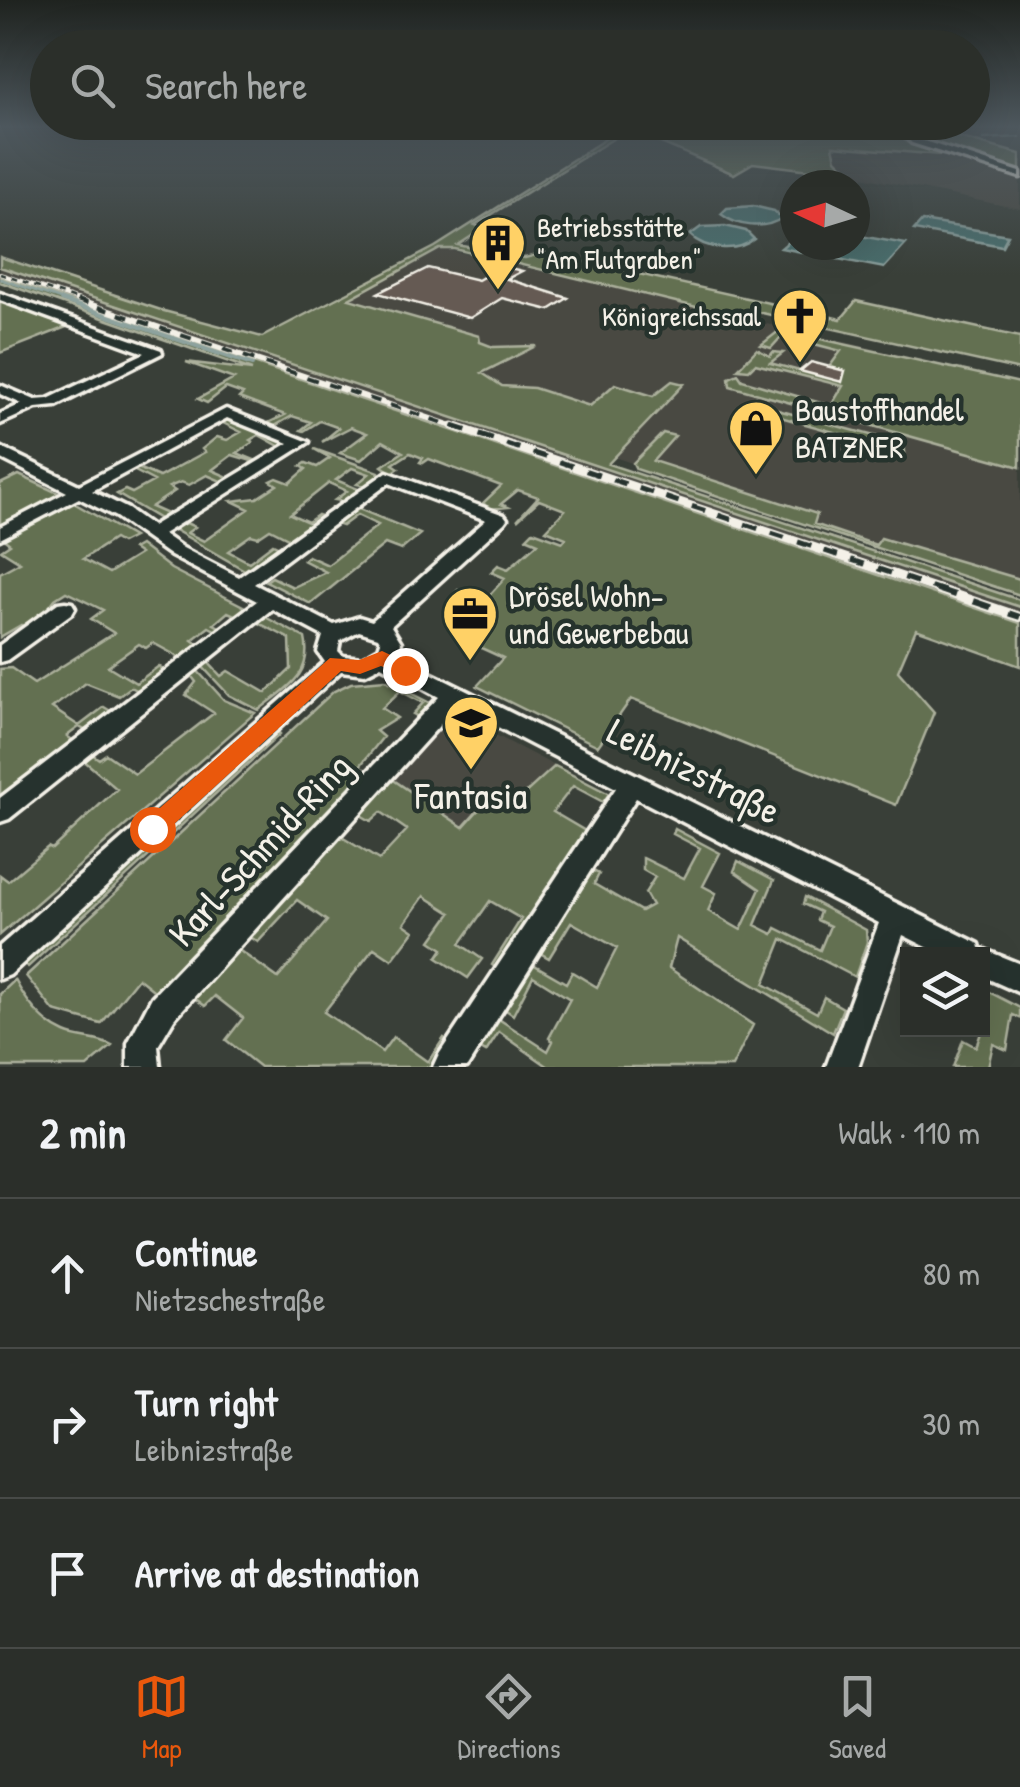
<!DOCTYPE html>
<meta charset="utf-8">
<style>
body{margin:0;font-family:"Patrick Hand",sans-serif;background:#333732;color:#f1f3f6}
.controls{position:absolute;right:30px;bottom:30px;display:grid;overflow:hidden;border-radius:0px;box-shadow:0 10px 40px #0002}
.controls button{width:90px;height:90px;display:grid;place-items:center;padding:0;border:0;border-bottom:2px solid #474a47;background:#2b2f2a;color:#f1f3f6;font:50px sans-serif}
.compass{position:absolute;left:780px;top:170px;width:90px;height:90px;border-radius:50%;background:#2b2f2a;box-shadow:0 10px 40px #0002;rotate:274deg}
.stop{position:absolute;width:30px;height:30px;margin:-22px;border:8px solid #ea580c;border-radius:50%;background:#fff}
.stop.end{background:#ea580c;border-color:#fff;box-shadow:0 2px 10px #0008}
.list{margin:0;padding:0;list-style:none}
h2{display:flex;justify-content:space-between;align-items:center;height:130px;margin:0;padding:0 40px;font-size:42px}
h2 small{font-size:32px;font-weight:400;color:#a6a9a8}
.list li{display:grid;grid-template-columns:65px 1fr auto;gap:30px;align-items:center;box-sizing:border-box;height:150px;padding:0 40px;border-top:2px solid #474a47}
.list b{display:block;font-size:38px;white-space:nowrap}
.list p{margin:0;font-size:32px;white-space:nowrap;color:#a6a9a8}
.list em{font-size:32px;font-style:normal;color:#a6a9a8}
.icon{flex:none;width:55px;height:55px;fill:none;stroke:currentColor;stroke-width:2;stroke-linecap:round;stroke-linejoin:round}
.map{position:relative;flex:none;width:1020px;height:1067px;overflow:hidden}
.search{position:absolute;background:#2b2f2a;box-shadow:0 10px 40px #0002;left:30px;right:30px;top:30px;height:110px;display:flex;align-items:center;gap:25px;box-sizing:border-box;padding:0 35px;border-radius:55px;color:#a6a9a8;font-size:38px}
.sheet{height:580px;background:#2b2f2a}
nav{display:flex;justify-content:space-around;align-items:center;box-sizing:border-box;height:140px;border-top:2px solid #474a47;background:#2b2f2a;font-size:28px;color:#a6a9a8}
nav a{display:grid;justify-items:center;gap:5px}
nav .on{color:#ea580c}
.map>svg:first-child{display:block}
</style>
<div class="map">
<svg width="1020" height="1067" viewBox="0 0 1020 1067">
<rect width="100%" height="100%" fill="#393f38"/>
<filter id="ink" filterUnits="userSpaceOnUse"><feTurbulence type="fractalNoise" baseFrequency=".01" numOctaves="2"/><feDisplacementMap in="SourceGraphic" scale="20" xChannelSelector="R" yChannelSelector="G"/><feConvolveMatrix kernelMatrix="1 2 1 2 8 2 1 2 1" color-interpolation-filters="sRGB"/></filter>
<g filter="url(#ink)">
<path fill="#494a43" d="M832,146l121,10 67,21v32l-168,-34 -16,-16z
M441,248l579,135v209l-406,-135 69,-72 -11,-4 -19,15 -63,10 -56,-18 -32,-1 -20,-14 51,-27 -40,1 -14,-5 -1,-6 -131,-37z
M0,267l1020,340v16l-1020,-346z
M455,714l100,52 -47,43 -19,-12 -25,30 -75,-50z"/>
<path fill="#637051" stroke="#acb09c" stroke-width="2.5" d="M408,126l122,3 360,-3 -25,2 27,3 61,25 -120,-10 3,13 16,16 -99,-12 -19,11 -87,-37 -26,-4 -95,3z
M900,126l36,5 84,23v19l-92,-30z
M610,136l6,1 -141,88 9,3 -26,17 67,13 19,-5 297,66 15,-18 164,36v33l-267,-59 -5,5 11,6 -304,-73h-15l-91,50 130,37 1,6 13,5 43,-1 -54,27 20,13 32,2 56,18 25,-22 38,12 19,-15 12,3 -76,80 412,136v7l-1020,-340v-10l164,54 98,26 173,-90z
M0,277l1020,346v43l-104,-37 -18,42 36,41 -38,93 -265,-106 -33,47 -121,-60 26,-28 -35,-16 25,-27 -42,-17 7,-8 27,10 20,-22 -14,-6 7,-7 10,4 30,-26 -12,-5 7,-7 30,11 3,-4 -20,-8 19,-20 -26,-10 -22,20 21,-23 -20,-7 -17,14 7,3 -19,2 -6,-6 18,-17 -72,-27 -6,4 -3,-1 3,-4 -13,-5 -17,11 6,4 -7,5 -10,-7 21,-14 -20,-11 -22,19 -21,-7 27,-20 -16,-6 -29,15 17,-14 -19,-7 -16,10 -3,-1 10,-8 -19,-6 -19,11 -5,-4 17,-8 -46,-17 4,-4 -17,-6 -19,15 -9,-4 36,-20 -48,-17 66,8 -252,-88z
M0,301l69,25 -69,27z
M780,330l240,53v84l-290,-81 -1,-8 9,-4 4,6 89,26 12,-20 -88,-22 -6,6 -11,-1 19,-20 13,7 3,-4 10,1 -13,10 52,14 19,-26 -27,-7 -8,9 -6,-1 7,-10 -25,-6 -11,12 -10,-3z
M774,409l130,35 1,8 -139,-39z
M217,420h15l55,24 -15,13 -6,-2 13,-9 -20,-11 -9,5 3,2 -16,11 27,11 -9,5 -7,-3 4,-5 -20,-6 -20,15 25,11 -14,8 -8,-3 6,-5 -14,-6 -18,10 -8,-3 -12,5 6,4 -24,16 18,8 24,-15 7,3 -37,18 -46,-27 8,-4 7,3 22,-12 -21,-11 -15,4 15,-8 26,11 46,-25 -3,-3 15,-12 10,3 14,-8z
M663,433l12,3 -22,25 164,53 -3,10 62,21 5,-7 139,41v16l-384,-126 -3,-6z
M314,449l65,23 2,6 -15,8 -9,-2 12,-10 -17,-6 -16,12 27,11 -15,11 -13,-2 12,-9 -18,-8 -39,31 18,8 10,-7 8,3 -32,23 -24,-12 -12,8 -7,-2 -23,16 21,11 24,-18 10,5 -35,23 -75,-43 11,-7 11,5 -8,6 17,8 45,-32 -17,-8 25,-3 20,-13 -6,-4 6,-3 13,5 16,-14 -5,-3 5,-3 11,4 13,-9z
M19,475l41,19 -60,37v-47z
M72,502l61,35 -12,6 -7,-4 -31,20 26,14 31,-19 -7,-5 7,-4 31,24 76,39 -6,10 -13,-6 -14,12 9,5 -4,3 -10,-5 -17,13 11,8 -17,13 -33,-18 -7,5 -7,-4 -31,22 28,17 23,-17 10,8 -25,20 -13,-7 -12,9 -33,-13 -34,25 27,18 25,-19 13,8 -25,19 -13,-7 -12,9 12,9 -79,58v-134l11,-1 23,16 80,-51 -23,-14 12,-9 -37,-18 -11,7 -24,32 -10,-6 -21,12v-64l20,-11 -19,-12 9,-6 -8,-6z
M354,507l66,27 -19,16 -16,-6 -74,60 -45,-23 6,-4 21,10 33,-15 -23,-12 5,-4 20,9 50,-40 -21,-10 -15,11 -9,-3z
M265,617l40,21c8,38 -19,50 -46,72l-30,-15 -29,-31 6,-4 15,16 7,-5 38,22 25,-24 -1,-30 -35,-18z
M195,668l29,32 31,13 -255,222v-60l8,6 40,-34 4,2 65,-60 -36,-31 8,-6 10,7 7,-5 29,20 79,-61 -28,-18 10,-13 -7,-9z
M385,680l45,23 -8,16 -9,-5 10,-11 -23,-12 -18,17 15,10 -21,13 7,6 -23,29 9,6 -207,225 -24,-19 -37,46 -47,-13 -28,-35 308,-285 17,-8z
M276,730l4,4 -111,103 -6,-4z
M555,766l54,28 -6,8 -30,-16 -20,26 39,23 -91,136 -9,-6 29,-46 -31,-18 -30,43 22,15 -14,19 -31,-20 6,-9 -12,-8 20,-28 -27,-17 -20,28 10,7 -22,29 -18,-12 -50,64 58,40 11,-15 35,25 16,-24 11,7 -15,22h-180l-34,-27 17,-22 -28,-22 -10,10 -12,-9 44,-48 41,29 49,-57 -30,-21 -39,42 -9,-6 88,-102 42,26 28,-30 -26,-18 -10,9 -14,-8 32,-36 74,50 27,-30 18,12z
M675,829l45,24 -17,33 13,7 -8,18 33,19 19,-41 -26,-18 4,-10 36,19 -19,45 18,9 3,-6 44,22 10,-24 -13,-6 3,-8 -17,-8 2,-7 61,33 1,12 -12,35 -73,-38 -18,45 53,29 7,-16 19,11 -10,25 -156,-95 -8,30 84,57 -21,42h-183l-50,-35 -13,20 -7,-4 18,-30 51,33 5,-10 -4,-3 21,-39 -37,-23 -20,39 -10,-7 28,-45 35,20 6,-11 25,15 20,-39 -46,-26 -22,36 -9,-5 51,-83 8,4 -5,10 47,27 11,-6 -7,-12 10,-16 -12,-7v-12l41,20 16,-30 -27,-14z
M157,838l5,6 -134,123 -7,-5z
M15,980c11,21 27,43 50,53 15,7 31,4 47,13l-25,21h-87v-73z
M983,989l37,19v10l-7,-3 -6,35 -14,-6 -5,23h-35l10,-27 13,7 6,-17z"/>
<path fill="#496e6c" stroke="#8da29e" stroke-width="2.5" d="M753,206l21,5 8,7c-17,12 -45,9 -61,-4l6,-6z
M922,221l86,14 -6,11 -88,-16z
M725,226l21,5 8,8c-17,14 -49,11 -64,-4l11,-8z
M855,235l51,9 -22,24 -103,-20 14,-12v9h60z"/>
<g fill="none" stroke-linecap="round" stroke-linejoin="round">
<path stroke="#8da29e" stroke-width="2.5" d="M983,139l37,-2
M0,279l69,23"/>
<path stroke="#8da29e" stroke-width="4" d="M61,300l191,65"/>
</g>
<path fill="#655a52" stroke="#f4f1e8" stroke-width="2.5" d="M502,266l20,5 -15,8 61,19 -19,12 -47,-12 -32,20 -92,-25 50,-25 50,12z
M811,362l34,9 -3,11 -42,-11z"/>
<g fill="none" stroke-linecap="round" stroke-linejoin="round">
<g stroke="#f4f1e8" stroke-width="7">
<path id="minor" d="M892,126h7l19,13 102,33v5l-108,-34z
M0,293l161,57 1,3 -106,53 -20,2 -36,16v-10l22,-10 -22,-10v-9l35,15 13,-1 97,-46 -145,-53z
M226,409l83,33 -146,92 20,14 56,29 148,-105 117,43 3,4 -3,4 -113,103 10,16 -5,14 583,288 1,4 40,16v29l-38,-17v-22h-41l-38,-19 -45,132h-32l53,-144 -243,-125 -169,269h-34l5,-11 178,-268 -159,-82 -283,313 -16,27 2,21h-32v-24l24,-46 287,-300 -58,-31 -16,8 -24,-3 -331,304 -10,4v-33l325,-284 -7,-10 5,-16 -51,-27 -263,210 -9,3v-24l257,-197 -86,-45 -55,-39 -37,-19 -79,41v-12l67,-35 -67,-34v-11l79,38zM227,418l62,25 -137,83 -24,-17 -36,-18zM389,483l97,37 -114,101 -13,-4 -25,8 -80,-41zM359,631l19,6 3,5 -2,6 -17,10 -19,-2 -5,-5 2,-10z
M65,602l7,1 3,5 -3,5 -65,47 -7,2v-17l58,-42z"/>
</g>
<use href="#minor" fill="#26332d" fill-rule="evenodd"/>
<g stroke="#f4f1e8" stroke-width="4">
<path id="rail-far3" d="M0,274l85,28"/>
</g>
<g stroke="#f4f1e8" stroke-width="6">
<path id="rail-far2" d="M77,300l384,129"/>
</g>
<g stroke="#f4f1e8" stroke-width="9">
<path id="rail-far1" d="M453,426l491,165"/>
</g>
<g stroke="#f4f1e8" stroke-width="10">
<path id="rail" d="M937,589l83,28"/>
</g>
<use href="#rail-far3" stroke="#26332d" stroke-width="2.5" stroke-dasharray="6" stroke-linecap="butt"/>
<use href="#rail-far2" stroke="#26332d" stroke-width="4" stroke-dasharray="11" stroke-linecap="butt"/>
<use href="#rail-far1" stroke="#26332d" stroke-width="5" stroke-dasharray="14" stroke-linecap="butt"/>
<use href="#rail" stroke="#26332d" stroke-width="6" stroke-dasharray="19" stroke-linecap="butt"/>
</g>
</g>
<linearGradient id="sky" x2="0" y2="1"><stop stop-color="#1f231f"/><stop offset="0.46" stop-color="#4e585e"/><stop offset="1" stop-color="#4e585e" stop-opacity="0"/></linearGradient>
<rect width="1020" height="275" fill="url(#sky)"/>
<path fill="#ea580c" d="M382,651l30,14v9l-7,3 -24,-11 -21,8 -19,-3 -180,165h-17v-14l186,-164 29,2z"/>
<defs>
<g id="building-pin" transform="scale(2.875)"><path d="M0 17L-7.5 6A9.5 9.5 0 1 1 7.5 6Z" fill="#ffd166" stroke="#26332d"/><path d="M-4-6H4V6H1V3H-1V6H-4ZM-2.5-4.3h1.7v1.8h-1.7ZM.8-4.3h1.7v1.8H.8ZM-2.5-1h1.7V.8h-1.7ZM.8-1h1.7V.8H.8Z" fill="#111"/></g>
<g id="church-pin" transform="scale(2.875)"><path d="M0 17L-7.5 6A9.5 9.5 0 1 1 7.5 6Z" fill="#ffd166" stroke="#26332d"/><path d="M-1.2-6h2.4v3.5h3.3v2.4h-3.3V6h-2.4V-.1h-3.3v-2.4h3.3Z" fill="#111"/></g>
<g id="shop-pin" transform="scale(2.875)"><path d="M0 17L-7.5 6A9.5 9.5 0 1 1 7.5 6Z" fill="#ffd166" stroke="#26332d"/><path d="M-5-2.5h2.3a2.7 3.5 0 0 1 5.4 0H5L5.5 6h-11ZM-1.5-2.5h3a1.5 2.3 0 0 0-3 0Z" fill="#111"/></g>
<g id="office-pin" transform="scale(2.875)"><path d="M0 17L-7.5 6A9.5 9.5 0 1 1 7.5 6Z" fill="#ffd166" stroke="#26332d"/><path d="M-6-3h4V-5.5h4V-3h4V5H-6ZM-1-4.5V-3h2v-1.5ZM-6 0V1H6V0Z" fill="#111"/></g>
<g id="school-pin" transform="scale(2.875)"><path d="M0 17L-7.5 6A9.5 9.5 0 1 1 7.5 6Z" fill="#ffd166" stroke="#26332d"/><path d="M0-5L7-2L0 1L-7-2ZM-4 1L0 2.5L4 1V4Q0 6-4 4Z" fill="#111"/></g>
</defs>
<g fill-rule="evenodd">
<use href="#building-pin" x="498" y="243"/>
<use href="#church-pin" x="800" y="316"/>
<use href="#shop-pin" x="756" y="428"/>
<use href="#office-pin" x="470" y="614"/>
<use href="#school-pin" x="471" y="723"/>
</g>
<g text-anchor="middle" stroke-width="9" stroke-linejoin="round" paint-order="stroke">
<g font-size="28" fill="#f4f1e8" stroke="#26332d" text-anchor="start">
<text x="537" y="237">Betriebsstätte<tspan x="537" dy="32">"Am Flutgraben"</tspan></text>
<text x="761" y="326" text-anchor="end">Königreichssaal</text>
</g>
<g font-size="32" fill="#f4f1e8" stroke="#26332d" text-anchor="start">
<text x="795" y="421">Baustoffhandel<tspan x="795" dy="37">BATZNER</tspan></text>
<text x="509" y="607">Drösel Wohn-<tspan x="509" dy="37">und Gewerbebau</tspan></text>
</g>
<g font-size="38" fill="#f4f1e8" stroke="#26332d">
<text transform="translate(694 771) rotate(27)" y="13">Leibnizstraße</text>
<text transform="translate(260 850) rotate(-47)" y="13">Karl-Schmid-Ring</text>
</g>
<g font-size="38" fill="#f4f1e8" stroke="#26332d">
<text x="471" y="809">Fantasia</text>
</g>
</g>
</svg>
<div class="controls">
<button><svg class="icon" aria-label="layers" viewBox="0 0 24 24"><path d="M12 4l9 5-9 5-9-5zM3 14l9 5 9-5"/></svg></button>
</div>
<svg class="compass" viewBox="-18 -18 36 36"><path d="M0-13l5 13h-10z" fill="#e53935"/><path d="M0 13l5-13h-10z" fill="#a6a9a8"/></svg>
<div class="stop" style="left:152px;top:829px"></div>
<div class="stop end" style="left:405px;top:670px"></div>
<div class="search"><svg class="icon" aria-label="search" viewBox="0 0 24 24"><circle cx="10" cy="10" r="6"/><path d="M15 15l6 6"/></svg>Search here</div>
</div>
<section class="sheet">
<h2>2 min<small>Walk · 110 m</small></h2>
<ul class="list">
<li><svg class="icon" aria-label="ahead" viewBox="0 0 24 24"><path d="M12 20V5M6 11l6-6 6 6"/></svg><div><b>Continue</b><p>Nietzschestraße</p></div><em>80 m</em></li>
<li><svg class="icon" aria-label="right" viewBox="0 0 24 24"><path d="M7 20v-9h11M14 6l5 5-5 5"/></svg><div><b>Turn right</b><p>Leibnizstraße</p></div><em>30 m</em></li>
<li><svg class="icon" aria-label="arrive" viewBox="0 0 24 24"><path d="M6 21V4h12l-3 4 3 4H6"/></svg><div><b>Arrive at destination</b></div></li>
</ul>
</section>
<nav>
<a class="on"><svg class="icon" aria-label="map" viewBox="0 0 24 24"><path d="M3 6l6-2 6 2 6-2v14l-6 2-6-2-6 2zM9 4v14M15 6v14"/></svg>Map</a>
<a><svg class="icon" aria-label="directions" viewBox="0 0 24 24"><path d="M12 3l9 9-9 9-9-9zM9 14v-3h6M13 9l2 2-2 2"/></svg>Directions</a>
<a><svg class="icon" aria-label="saved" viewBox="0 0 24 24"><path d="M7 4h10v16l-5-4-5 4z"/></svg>Saved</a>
</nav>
